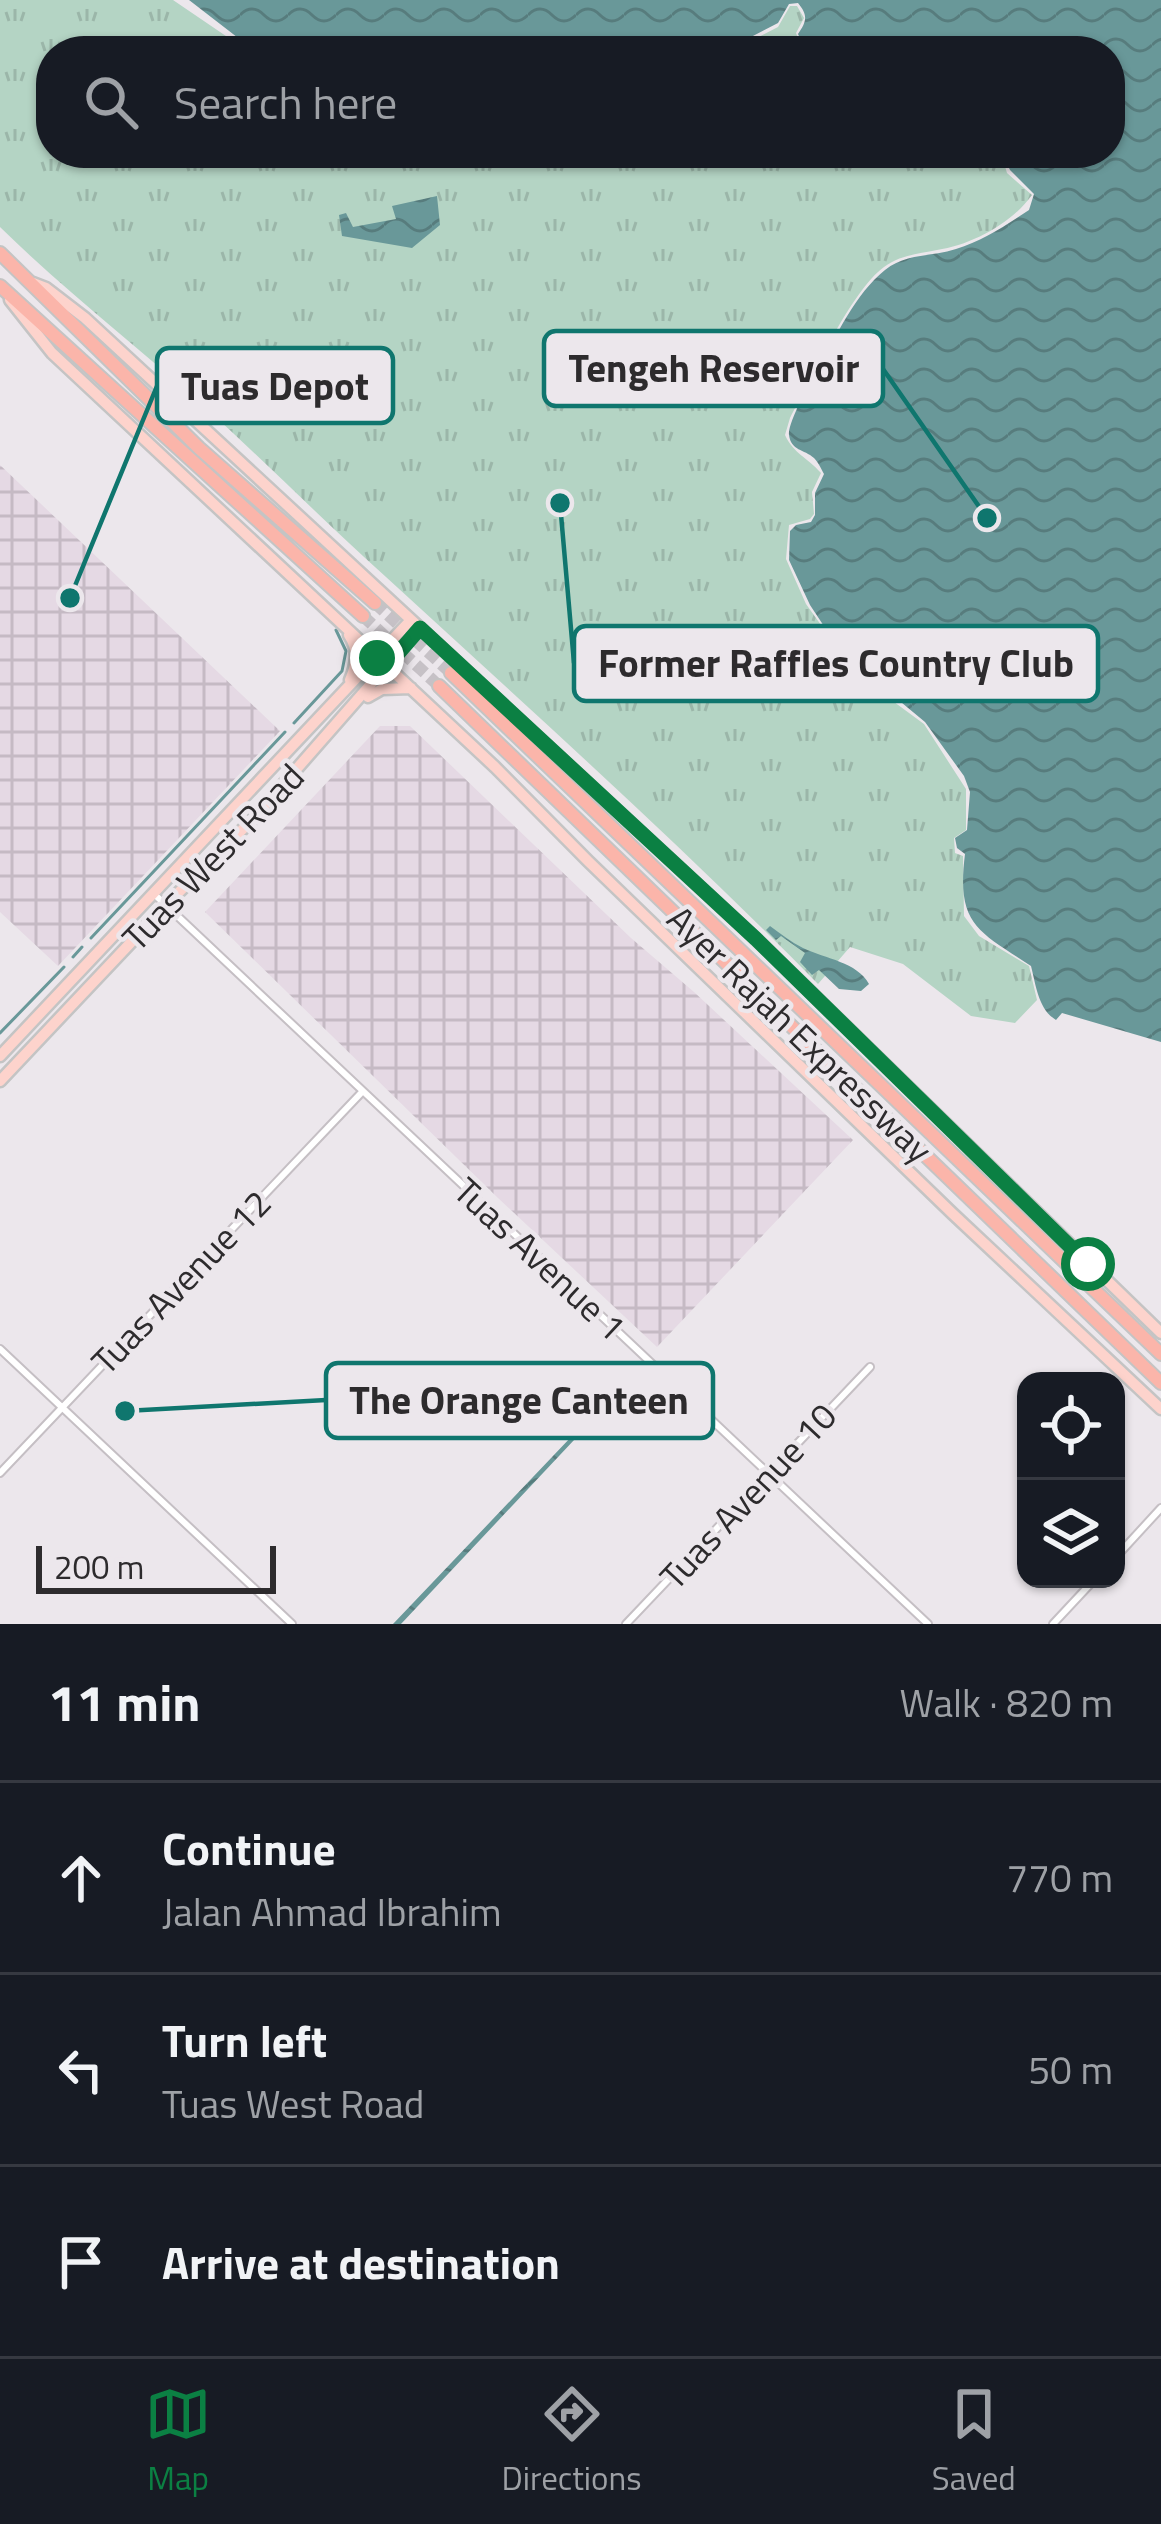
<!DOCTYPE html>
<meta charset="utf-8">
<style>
body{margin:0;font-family:"Titillium Web",sans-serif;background:#242831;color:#f1f3f6}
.controls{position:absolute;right:36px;bottom:36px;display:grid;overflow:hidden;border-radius:24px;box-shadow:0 3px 9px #0004}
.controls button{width:108px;height:108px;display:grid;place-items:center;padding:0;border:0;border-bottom:3px solid #363941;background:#171b24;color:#f1f3f6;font:60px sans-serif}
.scale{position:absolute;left:36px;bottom:30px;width:240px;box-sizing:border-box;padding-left:12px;border:6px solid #2d2b2d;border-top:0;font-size:33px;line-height:42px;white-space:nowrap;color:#2d2b2d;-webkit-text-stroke:9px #ece7ec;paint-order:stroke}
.stop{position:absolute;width:36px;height:36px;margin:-27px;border:9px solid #0b8043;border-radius:50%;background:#fff}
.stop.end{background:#0b8043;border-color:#fff;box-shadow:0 3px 12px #0008}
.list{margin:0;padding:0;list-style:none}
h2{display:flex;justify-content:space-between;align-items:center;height:156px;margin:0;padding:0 48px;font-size:51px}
h2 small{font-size:39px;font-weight:400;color:#9ea1a6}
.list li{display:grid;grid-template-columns:78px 1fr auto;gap:36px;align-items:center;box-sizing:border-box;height:192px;padding:0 48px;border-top:3px solid #363941}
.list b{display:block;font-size:45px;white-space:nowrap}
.list p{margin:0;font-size:39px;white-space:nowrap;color:#9ea1a6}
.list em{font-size:39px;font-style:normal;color:#9ea1a6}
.icon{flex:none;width:66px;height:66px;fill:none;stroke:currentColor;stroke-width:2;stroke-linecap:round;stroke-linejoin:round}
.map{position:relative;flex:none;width:1161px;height:1624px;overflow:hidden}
.search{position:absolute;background:#171b24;box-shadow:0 3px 9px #0004;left:36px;right:36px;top:36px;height:132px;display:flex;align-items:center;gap:30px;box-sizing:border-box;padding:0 42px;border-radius:48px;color:#9ea1a6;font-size:45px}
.sheet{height:732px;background:#171b24}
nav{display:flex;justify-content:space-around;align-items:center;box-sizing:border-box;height:168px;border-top:3px solid #363941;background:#171b24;font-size:33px;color:#9ea1a6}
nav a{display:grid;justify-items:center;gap:6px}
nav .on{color:#0b8043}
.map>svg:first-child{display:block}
</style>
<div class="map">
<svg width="1161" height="1624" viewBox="0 0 1161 1624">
<defs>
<pattern id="industrial-grid" width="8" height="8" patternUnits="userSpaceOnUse" patternTransform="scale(3)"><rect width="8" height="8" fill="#e5d9e4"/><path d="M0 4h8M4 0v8" fill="none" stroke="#c5bac4"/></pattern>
<pattern id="grass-tufts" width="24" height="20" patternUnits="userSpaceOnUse" patternTransform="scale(3)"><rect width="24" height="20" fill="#b4d4c4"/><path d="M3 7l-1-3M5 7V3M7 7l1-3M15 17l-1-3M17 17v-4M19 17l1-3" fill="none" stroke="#9bb6a9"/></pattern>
<pattern id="water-waves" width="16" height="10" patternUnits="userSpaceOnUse" patternTransform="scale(3)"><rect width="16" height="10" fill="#699899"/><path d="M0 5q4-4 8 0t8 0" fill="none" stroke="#577c7d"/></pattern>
</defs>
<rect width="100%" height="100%" fill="#ece7ec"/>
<path fill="url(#industrial-grid)" d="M0,465l280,266 -222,235 -58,-54z
M380,726h30l221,212 63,54 159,148 -196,207 -159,-149 -293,-286z"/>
<path fill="url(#grass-tufts)" d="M0,0h173l75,51h-197v102h950l6,20 25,22c-20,28 -60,50 -95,55 -19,4 -37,5 -53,17 -33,24 -73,112 -94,151l-5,17c9,19 22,22 36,38l-9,19 2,22 -4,5 -21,6 -3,34 20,45 50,70 68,50 42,65v41l-12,8 1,15 8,3 1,60 15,20 50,30 8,34 -22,23 -44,-7 -68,-52 -53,-17 -32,37c-139,-141 -286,-273 -432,-407 -61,-55 -119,-113 -180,-169 -68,-61 -141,-117 -206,-181z
M790,6h7l7,12 -8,15 7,18h-72l47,-24z"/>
<path fill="url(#water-waves)" d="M189,0h972v1042l-99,-29 -6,7c-18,-11 -20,-35 -25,-54 -53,-35 -75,-41 -66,-112l-8,-6 -2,-10 12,-8 3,-38 -6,-16 -39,-54 -35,-29 -33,-21 -3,-8 -13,-12 -31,-47 -21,-45 1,-29 6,-6 15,-3 4,-7v-22l9,-19c-3,-5 -5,-11 -10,-16 -10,-9 -23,-7 -25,-23 -2,-11 22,-55 29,-66 19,-34 37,-75 67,-99 21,-17 47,-13 71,-21 26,-8 50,-24 73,-39l5,-16 -24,-24 -8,-17h108v-102h-304l-8,-17c9,-13 10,-19 0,-31l-9,1 -11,19 -54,28h-469z
M437,196l3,29 -28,23 -70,-12 -3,-21 7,-2 7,14 43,-8 -4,-13z
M770,926c11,8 21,16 33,22 23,11 54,14 66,36l-8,7 -22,-2 -20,-19 -7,5 -12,-13 5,-9 -24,-17 -5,4 -10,-10z
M572,1436l3,3 -174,185h-8z"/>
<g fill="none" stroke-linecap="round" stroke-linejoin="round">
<path stroke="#699899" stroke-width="3" d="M294,723l48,-52 4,-20 -10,-21
M91,938l194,-206
M73,957l9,-10
M0,1033l64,-66"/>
<path stroke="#c6c1c6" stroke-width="12" stroke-dasharray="12 6" stroke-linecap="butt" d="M375,603l76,70
M363,616l76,70"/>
<g stroke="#c5bfc4" stroke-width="10">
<path id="street" d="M153,893l775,731
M0,1349l292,275
M0,1473l362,-381
M1116,1557l45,-49
M626,1624l244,-257
M1053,1624l42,-45"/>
</g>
<g stroke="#c4c4c4" stroke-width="15">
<path id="primary" d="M33,283l13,5 39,30 671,621 405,394
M10,300l42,53 443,414 93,94 365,353 208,195
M349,635c10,15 8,29 1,45
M368,697l14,-8 29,-1
M0,1056l411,-436
M0,1081l172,-182 79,-78 169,-193"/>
</g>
<g stroke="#c4c4c4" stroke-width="16">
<path id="highway" d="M0,253l199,195 176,155
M0,286l363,330
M451,673l710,681
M439,686l722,697"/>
</g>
<use href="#street" stroke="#fff" stroke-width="6"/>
<use href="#primary" stroke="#fdd3cc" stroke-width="10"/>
<use href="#highway" stroke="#fbb5aa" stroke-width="12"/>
</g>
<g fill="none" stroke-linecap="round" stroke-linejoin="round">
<path stroke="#0b8043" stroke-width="15" d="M377,658l10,8 33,-38 336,311 332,325"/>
</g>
<g text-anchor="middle" stroke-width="9" stroke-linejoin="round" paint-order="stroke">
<g font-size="36" fill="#2d2b2d" stroke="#ece7ec">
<text transform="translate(213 857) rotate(-46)" y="13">Tuas West Road</text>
<text transform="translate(800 1034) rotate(44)" y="13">Ayer Rajah Expressway</text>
<text transform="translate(540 1259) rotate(43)" y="13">Tuas Avenue 1</text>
<text transform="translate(181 1282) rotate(-46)" y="13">Tuas Avenue 12</text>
<text transform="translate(748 1496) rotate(-47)" y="13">Tuas Avenue 10</text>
</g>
</g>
<path fill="none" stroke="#0f766e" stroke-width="4.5" d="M987 518L883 369M70 598L157 386M560 503L574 663M125 1411L326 1400"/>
<g fill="#0f766e" stroke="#ece7ec" stroke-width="4.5">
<circle cx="987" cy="518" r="12"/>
<circle cx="70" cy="598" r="12"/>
<circle cx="560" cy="503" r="12"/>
<circle cx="125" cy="1411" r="12"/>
</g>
<g fill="#ece7ec" stroke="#0f766e" stroke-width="4.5">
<rect x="544" y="331" width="339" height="75" rx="12"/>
<rect x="157" y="348" width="236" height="75" rx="12"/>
<rect x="574" y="626" width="524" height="75" rx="12"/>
<rect x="326" y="1363" width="387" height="75" rx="12"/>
</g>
<g font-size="39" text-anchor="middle" font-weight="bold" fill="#2d2b2d">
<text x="714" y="382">Tengeh Reservoir</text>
<text x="275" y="400">Tuas Depot</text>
<text x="836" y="677">Former Raffles Country Club</text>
<text x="519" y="1414">The Orange Canteen</text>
</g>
</svg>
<div class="controls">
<button><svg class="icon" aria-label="locate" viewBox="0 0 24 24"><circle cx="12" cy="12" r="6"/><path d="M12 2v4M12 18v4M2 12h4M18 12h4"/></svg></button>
<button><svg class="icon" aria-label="layers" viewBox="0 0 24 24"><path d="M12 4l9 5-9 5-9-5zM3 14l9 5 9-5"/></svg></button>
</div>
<div class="scale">200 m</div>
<div class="stop" style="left:1088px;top:1264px"></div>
<div class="stop end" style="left:377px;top:658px"></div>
<div class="search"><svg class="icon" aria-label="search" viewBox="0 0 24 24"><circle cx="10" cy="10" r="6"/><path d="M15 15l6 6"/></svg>Search here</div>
</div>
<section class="sheet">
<h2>11 min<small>Walk · 820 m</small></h2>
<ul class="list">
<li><svg class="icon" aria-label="ahead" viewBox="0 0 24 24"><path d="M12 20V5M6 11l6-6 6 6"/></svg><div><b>Continue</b><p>Jalan Ahmad Ibrahim</p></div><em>770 m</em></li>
<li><svg class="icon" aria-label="left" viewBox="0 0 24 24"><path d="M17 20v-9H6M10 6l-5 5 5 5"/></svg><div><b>Turn left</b><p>Tuas West Road</p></div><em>50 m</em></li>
<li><svg class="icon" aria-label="arrive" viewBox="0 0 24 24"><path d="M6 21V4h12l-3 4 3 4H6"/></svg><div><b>Arrive at destination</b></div></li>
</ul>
</section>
<nav>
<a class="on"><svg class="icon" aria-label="map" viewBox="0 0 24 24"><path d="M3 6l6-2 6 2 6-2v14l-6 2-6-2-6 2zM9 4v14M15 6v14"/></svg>Map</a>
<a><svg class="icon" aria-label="directions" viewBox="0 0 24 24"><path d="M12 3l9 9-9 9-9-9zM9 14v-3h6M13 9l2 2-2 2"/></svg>Directions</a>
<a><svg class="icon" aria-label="saved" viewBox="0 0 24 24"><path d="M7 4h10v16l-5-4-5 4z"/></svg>Saved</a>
</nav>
